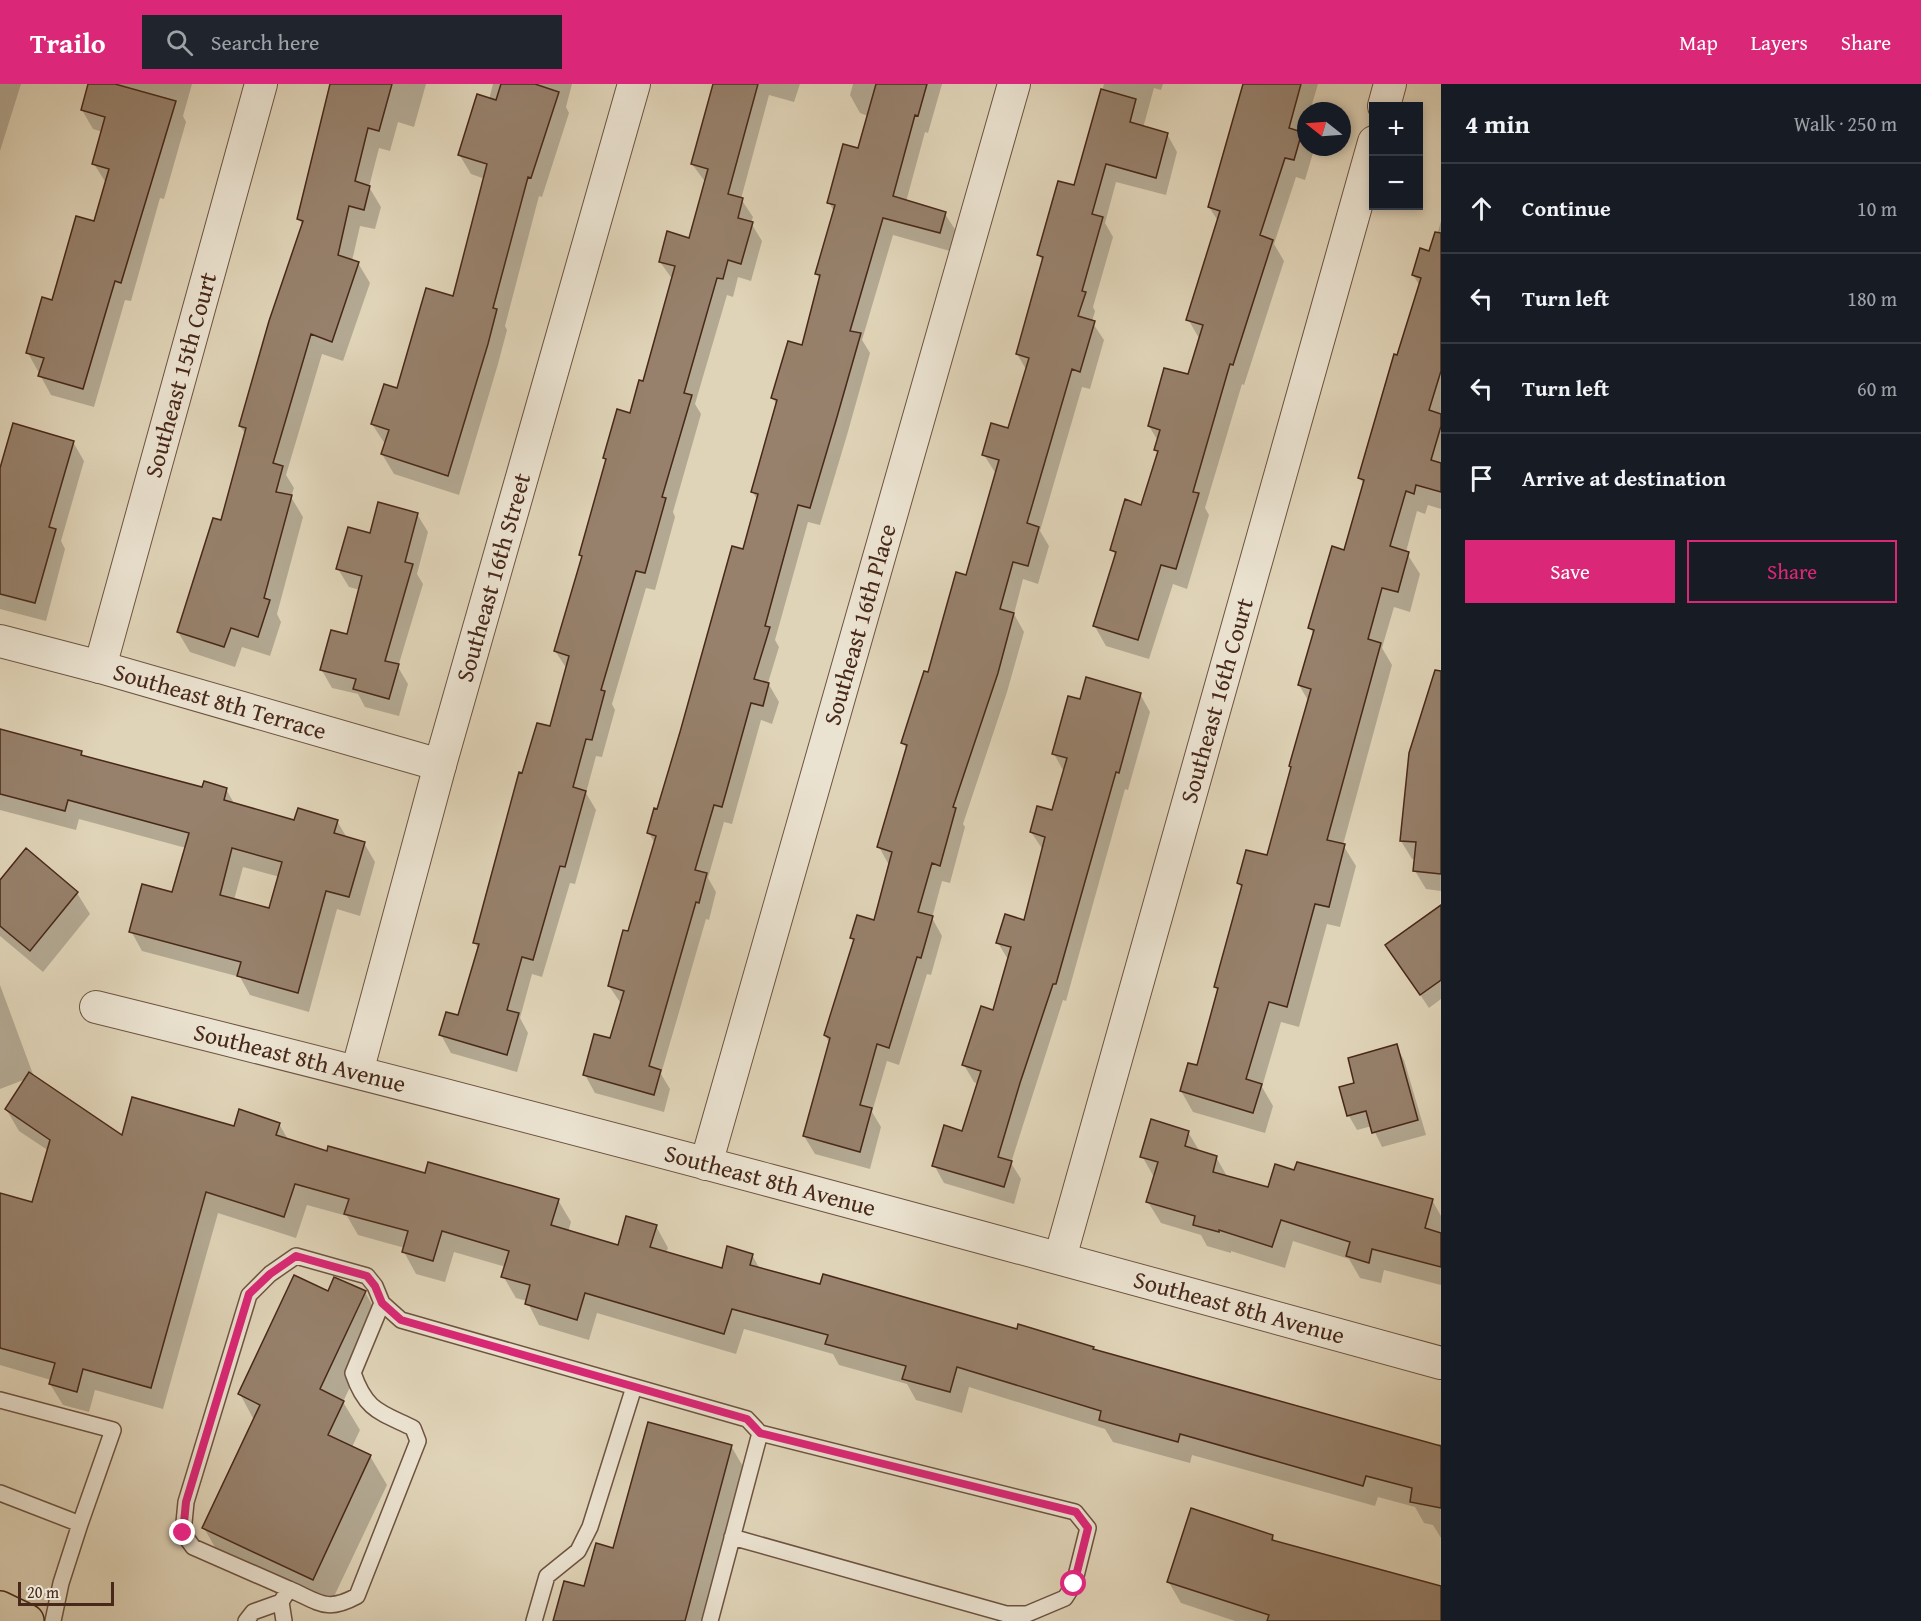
<!DOCTYPE html>
<meta charset="utf-8">
<style>
body{margin:0;font-family:"Gentium Book Plus",serif;background:#20242c;color:#f1f3f6}
.controls{position:absolute;right:18px;top:18px;display:grid;overflow:hidden;border-radius:0px;box-shadow:0 3px 9px #0003}
.controls button{width:54px;height:54px;display:grid;place-items:center;padding:0;border:0;border-bottom:2px solid #363941;background:#171b24;color:#f1f3f6;font:30px sans-serif}
.compass{position:absolute;left:1297px;top:18px;width:54px;height:54px;border-radius:50%;background:#171b24;box-shadow:0 3px 9px #0003;rotate:287deg}
.scale{position:absolute;left:18px;bottom:15px;width:96px;box-sizing:border-box;padding-left:6px;border:3px solid #482819;border-top:0;font-size:16px;line-height:21px;white-space:nowrap;color:#482819;-webkit-text-stroke:4px #ebe3d1;paint-order:stroke}
.stop{position:absolute;width:18px;height:18px;margin:-14px;border:4px solid #db2777;border-radius:50%;background:#fff}
.stop.end{background:#db2777;border-color:#fff;box-shadow:0 2px 6px #0008}
.list{margin:0;padding:0;list-style:none}
h2{display:flex;justify-content:space-between;align-items:center;height:78px;margin:0;padding:0 24px;font-size:26px}
h2 small{font-size:20px;font-weight:400;color:#9ea1a6}
.list li{display:grid;grid-template-columns:39px 1fr auto;gap:18px;align-items:center;box-sizing:border-box;height:90px;padding:0 24px;border-top:2px solid #363941}
.list b{display:block;font-size:22px;white-space:nowrap}
.list em{font-size:20px;font-style:normal;color:#9ea1a6}
.actions{display:flex;gap:12px;padding:18px 24px}
.actions a{flex:1;padding:14px 0;border:2px solid #db2777;border-radius:0px;text-align:center;font-size:21px;color:#db2777}
.actions .main{background:#db2777;color:#fff}
.icon{flex:none;width:33px;height:33px;fill:none;stroke:currentColor;stroke-width:2;stroke-linecap:round;stroke-linejoin:round}
.map{position:relative;flex:none;width:1441px;height:1537px;overflow:hidden}
header{display:flex;align-items:center;gap:36px;box-sizing:border-box;height:84px;padding:0 30px;background:#db2777;color:#fff}
header strong{font-size:28px}
nav{display:flex;gap:33px;margin-inline-start:auto;font-size:21px}
.search{width:420px;height:54px;background:#20242c;display:flex;align-items:center;gap:15px;box-sizing:border-box;padding:0 21px;border-radius:0px;color:#9ea1a6;font-size:22px}
main{display:flex}
aside{flex:1;background:#171b24}
.map>svg:first-child{display:block}
</style>
<header>
<strong>Trailo</strong>
<div class="search"><svg class="icon" aria-label="search" viewBox="0 0 24 24"><circle cx="10" cy="10" r="6"/><path d="M15 15l6 6"/></svg>Search here</div>
<nav><a>Map</a><a>Layers</a><a>Share</a></nav>
</header>
<main>
<div class="map">
<svg width="1441" height="1537" viewBox="0 0 1441 1537">
<rect width="100%" height="100%" fill="#e0d4b8"/>
<filter id="stains"><feTurbulence type="fractalNoise" baseFrequency=".00333" numOctaves="4"/><feColorMatrix values="0 0 0 0 .2 0 0 0 0 .09 0 0 0 0 .02 0 0 0 .5 -.17"/></filter>
<radialGradient id="worn" r=".72"><stop offset=".6" stop-color="#630" stop-opacity="0"/><stop offset="1" stop-color="#630" stop-opacity=".3"/></radialGradient>
<path fill="#0003" fill-rule="evenodd" d="M0,0h21l-21,67z
M89,0h103l-9,32 3,6 -22,77 -4,-1 -29,103 -6,-1 -31,107 -43,-12 -23,-42 67,-130 11,-40 -12,-19 9,-32 -10,-3 -11,-19z
M332,0h94l-12,43 -16,-5 -8,29 -11,-3 -10,39 12,20 -6,22 -15,-3 -8,35 6,2 12,20 -27,78 -21,-7 -36,121 8,13 -3,9 12,20 -26,97 4,8 -11,34 -28,-9 -7,20 -45,-15 -12,-20 44,-110 24,-87 -6,-9 63,-199 -4,-8z
M493,0h79l-6,23 3,6 -27,84 -3,-1 -34,130 2,4 -9,34 -39,131 -65,-21 -12,-20 3,-10 -13,-20 26,-34 56,-92 31,-119 -14,-5 -12,-20 30,-54z
M714,0h86l-6,18 -25,-7 -28,104 12,18 -2,6 11,18 -11,40 -13,-4 -5,20 -6,-2 -32,109 6,10 -28,98 2,5 -20,73 -9,-2 -34,116 3,6 -13,47 -6,-1 -10,37 10,17 -21,74 -5,-1 -28,94 -10,-3 -12,44 8,15 -11,39 -66,-19 -10,-18 18,-18 20,-67 -5,-8 49,-167 28,-47 16,-59 -12,-18 28,-92 -2,-4 25,-94 -2,-3 27,-43 13,-32 29,-103 -13,-18 30,-23 16,-56 -14,-19z
M853,0h89l-14,49 -3,-1 -19,70 39,12 11,17 -6,20 -57,-16 -31,105 8,13 -23,82 -27,90 -12,-3 -33,118 4,7 -11,36 11,19 -7,22 -11,-4 -29,104 -8,-2 -16,56 8,14 -7,28 -3,-1 -45,155 9,15 -6,23 -69,-19 -10,-18 26,-35 11,-35 -13,-19 21,-53 25,-89 -6,-11 95,-282 14,-50 -6,-10 25,-85 -4,-8 31,-52 16,-66 -4,-7 18,-61 -5,-10 30,-52 9,-34 -8,-3 -10,-18z
M1104,0h59l-2,6 -7,-2 -11,40 24,6 10,18 -11,43 -50,-13 -11,41 8,14 -20,70 2,4 -3,11 12,18 -14,49 -8,-2 -42,144 9,15 -11,38 -15,-5 -9,35 10,18 -17,60 -44,132 2,3 -15,56 -8,-2 -10,37 10,18 -11,39 -4,-1 -28,91 -12,-4 -15,51 9,15 -11,42 -55,-15 -11,-18 26,-92 -5,-9 29,-92 -2,-5 23,-16 14,-57 -10,-18 28,-97 -4,-7 64,-166 29,-103 -12,-19 25,-25 18,-59 -10,-17 26,-92 -4,-7 36,-68z
M1244,0h74l-8,27h-4l-3,26 3,10 7,6 -8,27 -9,-3 -22,67 10,17 -40,124 -2,-1 -37,124 4,7 -22,74 -14,-5 -24,75 -43,-13 -12,-21 22,-68 -4,-8 30,-43 16,-52 -3,-5 3,-8 -9,-15 40,-50 11,-36 -12,-21 30,-98 -9,-14z
M1441,137v288l-13,-4 -3,9 -8,-3 -11,41 14,22 -10,38 -16,-5 -12,41 10,17 -49,180 13,21 -16,61 -13,-3 -28,103 -18,-5 -19,65 11,19 -8,27 -72,-21 -12,-21 17,-24 21,-75 -4,-5 27,-98 -3,-6 29,-26 24,-87 -2,-4 19,-64 -10,-17 15,-50 -4,-7 35,-76 19,-67 -4,-7 60,-192 -7,-11 19,-22z
M73,358l11,19 -23,80 4,8 -19,72 -46,-12v-136z
M417,430l11,18 -11,42 6,10 -25,83 10,17 -9,32 -34,-9 -7,-13 -26,-6 -11,-19 27,-34 12,-45 -11,-3 -11,-18 33,-34z
M1441,606v201l-15,-2 -11,-18 1,-12h-4l-11,-18z
M1140,610l10,18 -22,78 -3,-1 -59,212 -3,-1 -52,163 10,16 -7,25 -70,-21 -10,-18 29,-33 15,-48 -4,-2 -10,-17 30,-53 15,-51 -11,-18 27,-21 18,-72 -12,-18 22,-20 11,-40 -10,-18 27,-53z
M0,646l81,23 3,4 119,32h23l9,16 60,17 42,-1 10,17 17,5 11,19 -15,54 -23,-7 -28,103 -59,-17 -10,-18 -98,-26 -11,-20 42,-37 13,-46 -107,-29 -3,11 -76,-20zM243,783l37,10 -9,33 -37,-10z
M0,798l77,11 13,21 -47,58 -43,-36z
M1441,823v92l-12,9 -42,-62z
M0,901l34,92 89,60 156,-13 10,17 39,12 230,47 13,22 -3,10 51,15 37,-21 12,22 -2,5 57,17 29,-15 8,14 61,17 272,62 2,3 342,96 1,-3h3v94l-8,-13 -9,-2 -9,-16 -37,-10 -3,9 -183,-51 -2,8 -77,-21 -8,-13 -136,-42 -7,26 -46,-13 -9,-16 -68,-19 -6,-11 -89,-25 -8,25 -139,-41 -8,27 -50,-15 -12,-24 -11,-3 -13,-22 3,-9 -52,-15 -9,30 -29,-8 -12,-22 1,-4 -47,-13 -11,-19 -40,-11 -11,33 -78,-25 -55,196 -68,-19 -6,22 -26,-7 -13,-21 1,-4 -51,-15v-165l33,4 16,-53 -30,-20 -13,-22 20,-30 -26,10z
M1396,962l8,14 22,75 -44,12 -10,-21 -15,4 -8,-14 -8,-28 15,-4z
M1188,1048l12,20 16,5 12,21 41,11 26,-17 137,28 9,16v69l-57,-15 -3,13 -21,-5 -11,-19 -56,-18 -8,27 -54,-17v2l-24,-7 -6,-11 -40,-12 -13,-21 7,-23 -13,-23z
M365,1208l16,29 -38,81 17,28 -8,17 18,9 17,29 -58,122 -109,-51 -16,-28 50,-108 -14,-26 88,-101z
M731,1362l17,29 -38,146h-155l30,-33z
M1272,1452l4,7 165,44v34h-206l-54,-18 -13,-22z"/>
<path fill="#97816c" stroke="#482819" stroke-width="1.5" fill-rule="evenodd" d="M88,0h27l61,17 -55,182 -6,-2 -32,108 -45,-13 6,-18 -18,-5 16,-56 10,3 24,-84 18,5 15,-52 -17,-5 13,-47 -24,-7z
M330,0h62l-13,47 -11,-3 -13,53 15,5 -6,24 -15,-4 -11,49 21,7 -27,80 -21,-8 -38,129 10,3 -7,26 16,3 -28,103 6,2 -12,37 -27,-9 -7,19 -47,-15 36,-114 8,2 25,-92 -7,-2 30,-105 34,-100 -6,-2z
M501,0h34l24,8 -28,86 -3,-1 -35,131 4,1 -9,35 -40,132 -67,-22 8,-24 -18,-6 13,-40 13,4 29,-100 27,8 34,-132 -29,-9 19,-61 19,6z
M713,0h45l-30,110 15,4 -5,20 15,4 -12,42 -13,-4 -5,19 -6,-1 -33,115 8,2 -30,102 4,1 -21,75 -9,-2 -35,119 4,1 -13,49 -6,-1 -13,48 13,4 -21,76 -5,-1 -27,94 -11,-3 -15,53 12,3 -12,42 -68,-20 7,-23 12,3 21,-71 -6,-1 46,-171 3,1 15,-50 13,3 19,-70 -15,-5 28,-95 -3,-1 27,-96 -3,-1 14,-49 13,4 9,-33 4,1 32,-115 -16,-4 8,-31 22,7 19,-69 -17,-5z
M876,0h51l-9,32 -3,-1 -22,81 53,16 -6,21 -57,-15 -33,113 11,2 -24,84 -27,91 -12,-3 -33,121 5,1 -16,52 15,4 -6,23 -12,-3 -29,104 -8,-2 -19,65 12,3 -8,30 -3,-1 -47,164 12,4 -7,25 -71,-20 11,-41 16,4 14,-47 -16,-5 15,-56 5,1 28,-95 -9,-3 7,-25 3,1 23,-77 52,-186 11,3 15,-55 -7,-2 26,-92 -6,-2 17,-57 14,4 18,-70 -5,-1 20,-69 -8,-2 16,-59 15,4z
M1243,0h58l-12,44 13,4 -8,28 -9,-2 -25,77 13,5 -40,125 -3,-1 -37,128 6,1 -23,76 -15,-4 -23,75 -45,-14 23,-74 -6,-2 15,-51 16,6 17,-54 -4,-1 6,-20 -12,-4 16,-58 24,6 15,-49 -17,-5 34,-109 -12,-4z
M1101,5l35,10 -6,23 38,11 -12,45 -50,-14 -14,50 11,3 -21,74 4,1 -8,24 17,5 -15,51 -8,-3 -45,154 12,4 -11,39 -15,-4 -13,47 14,4 -16,60 -45,134 3,1 -16,58 -8,-3 -14,49 15,4 -12,42 -4,-1 -28,91 -12,-4 -17,61 12,3 -12,44 -57,-16 27,-98 -6,-3 30,-96 -4,-1 7,-23 17,5 18,-68 -15,-5 30,-102 -6,-2 23,-72 4,1 28,-100 10,3 33,-115 -17,-5 9,-32 17,5 21,-70 -13,-4 27,-97 -6,-2 21,-74 16,4z
M1435,148l6,1v138l-12,39 12,4v12l-10,34 10,3v29l-25,-7 -2,9 -8,-3 -16,55 19,6 -11,40 -16,-4 -14,51 13,4 -54,197 18,4 -16,63 -14,-3 -28,103 -18,-5 -23,77 16,5 -9,29 -73,-22 8,-28 9,2 21,-77 -4,-1 28,-102 -5,-2 9,-33 21,5 24,-88 -2,-1 22,-77 -13,-4 16,-55 -6,-2 24,-82 12,4 20,-70 -6,-2 36,-124 3,1 24,-77 -9,-3 8,-27 9,3z
M13,339l61,18 -25,86 7,2 -21,74 -35,-9v-126z
M378,418l40,11 -13,49 8,2 -28,97 14,3 -10,35 -36,-10 3,-10 -36,-9 11,-40 16,4 15,-58 -26,-7 12,-42 22,6z
M1435,586l6,1v203l-28,-3 3,-29 -16,-1 9,-88z
M1086,593l55,16 -22,80 -3,-1 -60,212h-3l-33,99 -22,74 14,4 -8,26 -72,-21 12,-41 18,6 19,-60 -19,-6 19,-59 12,4 18,-63 -15,-4 9,-29 19,6 21,-83 -15,-5 7,-26 15,4 15,-52 -15,-4 16,-58 12,3z
M0,645l82,22 -1,4 121,32 2,-6 23,7 -3,12 70,20 4,-12 40,12 -4,13 31,9 -16,55 -23,-6 -28,102 -61,-17 4,-14 -112,-30 13,-48 30,8 17,-59 -121,-33 -3,11 -65,-17zM232,764l50,14 -13,46 -49,-13z
M26,764l52,44 -48,59 -30,-25v-46z
M1441,821v75l-21,15 -35,-50z
M1397,960l21,76 -46,13 -6,-22 -19,5 -8,-29 15,-4 -6,-25z
M29,988l93,63 10,-38 102,29 5,-17 41,14 -4,12 51,16 1,-5 97,27 3,-11 131,37 -8,26 67,20 8,-29 31,9 -7,22 72,21 5,-22 26,8 -3,11 70,19 3,-10 194,55 1,-5 76,23 -1,2 348,97v62l-31,-6 2,-14 -46,-12 -3,10 -183,-52 -2,8 -79,-22 2,-9 -144,-44 -7,25 -48,-13 4,-13 -81,-22 3,-9 -96,-26 -8,25 -139,-41 -8,27 -52,-16 5,-19 -29,-8 8,-26 -67,-20 -9,30 -31,-9 6,-21 -64,-17 5,-15 -54,-15 -11,33 -78,-25 -55,196 -68,-19 -6,23 -28,-8 6,-21 -55,-15v-155l32,9 18,-62 -45,-31z
M1151,1035l38,12 -4,15 32,10 -4,16 55,15 7,-23 19,6 3,-8 136,37 -8,29 16,5v34l-69,-18 -3,14 -23,-7 4,-14 -69,-22 -9,27 -53,-17v2l-26,-7 2,-9 -49,-14 12,-40 -18,-5z
M294,1191l34,16 6,-14 32,14 -46,98 24,12 -16,34 43,20 -58,125 -111,-52 58,-123 -22,-11z
M648,1338l84,23 -47,176h-132l11,-40 20,5 12,-43 17,5z
M1191,1424l82,27 -1,5 169,46v35h-174l2,-6 -102,-33z"/>
<g fill="none" stroke-linecap="round" stroke-linejoin="round">
<g stroke="#6e5341" stroke-width="18">
<path id="lane" d="M0,1316l113,30 -33,94
M0,1409l80,31 -19,59 -8,38
M732,1453l274,77h21l38,-16 9,-14 14,-56 -13,-16 -315,-79
M289,1505c30,13 37,24 68,7l61,-155 -5,-13c-33,-16 -47,-17 -60,-55l29,-70
M281,1518l8,-13 -96,-42 -10,-14 3,-31 63,-207 21,-21 26,-18 71,20 8,10 7,17 19,17 346,99 13,14 -50,188
M246,1537l7,-9 28,-10 3,19
M534,1537l13,-45 31,-25 12,-24 44,-140"/>
</g>
<g stroke="#6e5341" stroke-width="34">
<g id="street">
<path d="M1384,22l6,-22"/>
<path id="s1" d="M0,557l100,26 340,98"/>
<path id="s2" d="M100,583l161,-583"/>
<path id="s3" d="M96,923c451,111 898,233 1345,356"/>
<path id="s4" d="M357,988l83,-307 194,-681"/>
<path id="s5" d="M706,1080l308,-1080"/>
<path id="s6" d="M1060,1174l314,-1116"/>
</g>
</g>
<g stroke="#482819" stroke-width="36">
<path id="primary" d="M0,1524l27,13"/>
</g>
<use href="#lane" stroke="#ebe3d1" stroke-width="15"/>
<use href="#street" stroke="#ebe3d1" stroke-width="32"/>
<use href="#primary" stroke="#e0d4b8" stroke-width="33"/>
</g>
<g fill="none" stroke-linecap="round" stroke-linejoin="round">
<path stroke="#db2777" stroke-width="8" d="M183,1449l3,-31 63,-208 21,-20 26,-18 71,20 8,10 7,17 19,17 346,99 13,14 316,79 12,16 -14,56"/>
</g>
<g text-anchor="middle" stroke-width="4.5" stroke-linejoin="round" paint-order="stroke">
<g font-size="24" fill="#482819" stroke="#ebe3d1">
<text dy="8" stroke="none"><textPath href="#s2" startOffset="303">Southeast 15th Court</textPath></text>
<text dy="8" stroke="none"><textPath href="#s4" startOffset="513">Southeast 16th Street</textPath></text>
<text dy="8" stroke="none"><textPath href="#s5" startOffset="561">Southeast 16th Place</textPath></text>
<text dy="8" stroke="none"><textPath href="#s6" startOffset="579">Southeast 16th Court</textPath></text>
<text dy="8" stroke="none"><textPath href="#s1" startOffset="228">Southeast 8th Terrace</textPath></text>
<text dy="8" stroke="none"><textPath href="#s3" startOffset="210">Southeast 8th Avenue</textPath></text>
<text dy="8" stroke="none"><textPath href="#s3" startOffset="696">Southeast 8th Avenue</textPath></text>
<text dy="8" stroke="none"><textPath href="#s3" startOffset="1182">Southeast 8th Avenue</textPath></text>
</g>
</g>
<rect width="100%" height="100%" filter="url(#stains)"/>
<rect width="100%" height="100%" fill="url(#worn)"/>
</svg>
<div class="controls">
<button>+</button>
<button>−</button>
</div>
<svg class="compass" viewBox="-18 -18 36 36"><path d="M0-13l5 13h-10z" fill="#e53935"/><path d="M0 13l5-13h-10z" fill="#9ea1a6"/></svg>
<div class="scale">20 m</div>
<div class="stop" style="left:1074px;top:1500px"></div>
<div class="stop end" style="left:183px;top:1449px"></div>
</div>
<aside>
<h2>4 min<small>Walk · 250 m</small></h2>
<ul class="list">
<li><svg class="icon" aria-label="ahead" viewBox="0 0 24 24"><path d="M12 20V5M6 11l6-6 6 6"/></svg><div><b>Continue</b></div><em>10 m</em></li>
<li><svg class="icon" aria-label="left" viewBox="0 0 24 24"><path d="M17 20v-9H6M10 6l-5 5 5 5"/></svg><div><b>Turn left</b></div><em>180 m</em></li>
<li><svg class="icon" aria-label="left" viewBox="0 0 24 24"><path d="M17 20v-9H6M10 6l-5 5 5 5"/></svg><div><b>Turn left</b></div><em>60 m</em></li>
<li><svg class="icon" aria-label="arrive" viewBox="0 0 24 24"><path d="M6 21V4h12l-3 4 3 4H6"/></svg><div><b>Arrive at destination</b></div></li>
</ul>
<div class="actions"><a class="main">Save</a><a>Share</a></div>
</aside>
</main>
